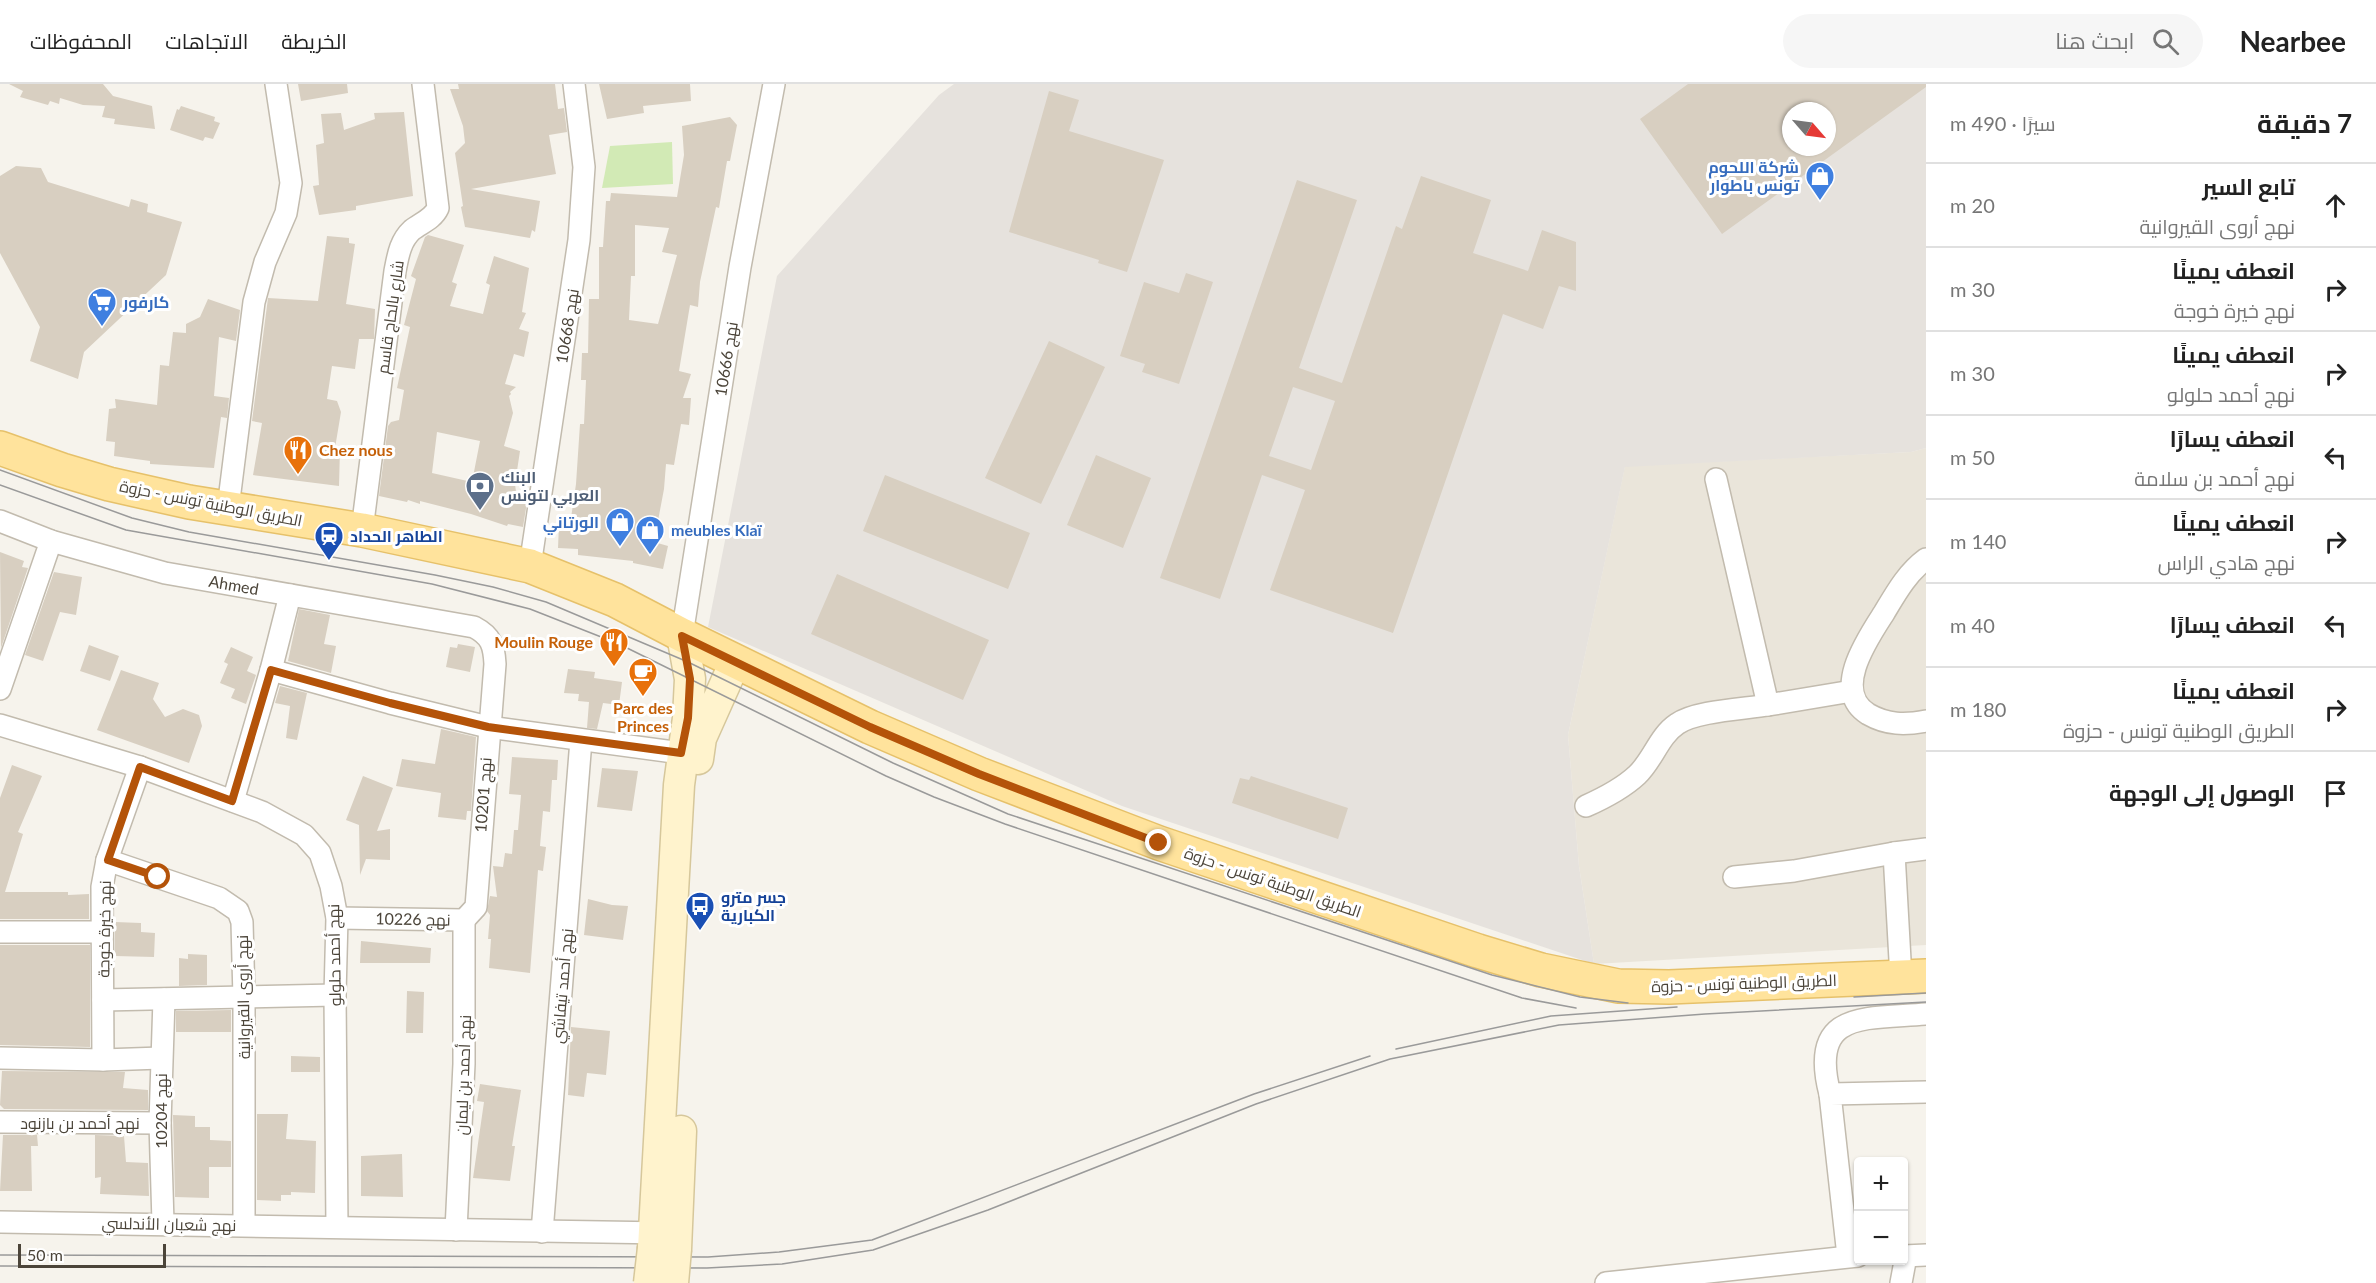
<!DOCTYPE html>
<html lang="ar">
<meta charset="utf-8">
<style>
body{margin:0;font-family:Lato,Cairo,sans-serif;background:#f6f6f6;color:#222;direction:rtl}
.controls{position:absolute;right:18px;bottom:18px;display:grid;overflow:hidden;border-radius:6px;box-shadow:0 2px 4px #0004}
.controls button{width:54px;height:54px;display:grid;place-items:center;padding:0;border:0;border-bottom:2px solid #e0e0e0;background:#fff;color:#222;font:30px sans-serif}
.compass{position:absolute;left:1782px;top:18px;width:54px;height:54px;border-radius:50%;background:#fff;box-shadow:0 2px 4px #0004;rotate:118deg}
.scale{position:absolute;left:18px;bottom:15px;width:148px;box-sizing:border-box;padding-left:6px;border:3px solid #4b4439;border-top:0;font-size:16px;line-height:21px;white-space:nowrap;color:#4b4439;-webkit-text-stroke:4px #fff;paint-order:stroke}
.stop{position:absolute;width:18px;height:18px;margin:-14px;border:4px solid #b45309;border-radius:50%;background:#fff}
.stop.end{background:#b45309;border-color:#fff;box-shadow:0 2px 6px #0008}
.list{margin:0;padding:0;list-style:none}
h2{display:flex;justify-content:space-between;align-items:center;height:78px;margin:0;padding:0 24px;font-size:26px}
h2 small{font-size:20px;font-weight:400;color:#767676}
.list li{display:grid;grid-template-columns:39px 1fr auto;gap:18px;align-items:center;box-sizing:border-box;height:84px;padding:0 24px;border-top:2px solid #e0e0e0}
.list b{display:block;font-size:22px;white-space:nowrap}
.list p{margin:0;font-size:20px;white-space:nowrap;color:#767676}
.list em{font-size:20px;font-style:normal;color:#767676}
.icon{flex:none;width:33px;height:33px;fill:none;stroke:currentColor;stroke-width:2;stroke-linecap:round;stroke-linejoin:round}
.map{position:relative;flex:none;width:1926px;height:1199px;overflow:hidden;direction:ltr}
header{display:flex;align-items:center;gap:36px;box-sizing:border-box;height:84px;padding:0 30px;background:#fff;border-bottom:2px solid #e0e0e0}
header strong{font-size:28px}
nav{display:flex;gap:33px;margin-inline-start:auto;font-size:21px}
.search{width:420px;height:54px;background:#f6f6f6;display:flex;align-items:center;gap:15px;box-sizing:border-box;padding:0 21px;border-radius:33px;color:#767676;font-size:22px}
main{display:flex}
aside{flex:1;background:#fff}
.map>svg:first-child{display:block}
</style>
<header>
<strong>Nearbee</strong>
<div class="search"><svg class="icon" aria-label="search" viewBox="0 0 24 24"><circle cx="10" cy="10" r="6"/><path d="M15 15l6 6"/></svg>ابحث هنا</div>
<nav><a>الخريطة</a><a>الاتجاهات</a><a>المحفوظات</a></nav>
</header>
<main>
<aside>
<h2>7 دقيقة<small>سيرًا · 490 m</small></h2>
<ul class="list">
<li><svg class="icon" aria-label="ahead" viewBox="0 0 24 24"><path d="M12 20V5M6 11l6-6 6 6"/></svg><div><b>تابع السير</b><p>نهج أروى القيروانية</p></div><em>20 m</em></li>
<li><svg class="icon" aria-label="right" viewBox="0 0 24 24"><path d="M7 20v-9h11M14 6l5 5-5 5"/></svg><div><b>انعطف يمينًا</b><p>نهج خيرة خوجة</p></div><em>30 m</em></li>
<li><svg class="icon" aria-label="right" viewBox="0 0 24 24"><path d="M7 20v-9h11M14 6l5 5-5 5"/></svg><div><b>انعطف يمينًا</b><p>نهج أحمد حلولو</p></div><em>30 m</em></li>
<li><svg class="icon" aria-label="left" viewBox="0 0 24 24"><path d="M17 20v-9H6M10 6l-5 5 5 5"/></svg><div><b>انعطف يسارًا</b><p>نهج أحمد بن سلامة</p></div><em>50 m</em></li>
<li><svg class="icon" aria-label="right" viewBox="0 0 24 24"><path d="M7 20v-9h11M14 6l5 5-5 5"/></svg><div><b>انعطف يمينًا</b><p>نهج هادي الراس</p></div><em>140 m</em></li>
<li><svg class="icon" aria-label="left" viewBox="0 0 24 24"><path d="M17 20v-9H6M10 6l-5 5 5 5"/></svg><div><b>انعطف يسارًا</b></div><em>40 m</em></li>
<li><svg class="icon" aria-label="right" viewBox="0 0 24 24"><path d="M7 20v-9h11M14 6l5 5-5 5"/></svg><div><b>انعطف يمينًا</b><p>الطريق الوطنية تونس - حزوة</p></div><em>180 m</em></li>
<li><svg class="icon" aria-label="arrive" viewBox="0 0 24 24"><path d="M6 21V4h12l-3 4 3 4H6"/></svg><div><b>الوصول إلى الوجهة</b></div></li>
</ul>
</aside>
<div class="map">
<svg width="1926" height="1199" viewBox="0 0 1926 1199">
<rect width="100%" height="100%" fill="#f6f3ec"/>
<path fill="#eae5da" d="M1926,364v497l-332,19 -15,-98 -11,-131 57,-269 286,-14z"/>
<path fill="#e6e2dd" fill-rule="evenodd" d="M954,0h972v364l-15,4 -286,15 -57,268 11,131 15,98 -472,-158 -414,-179 69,-351 162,-181zM1791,27h36v36h-36z"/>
<path fill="#d2eab5" d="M672,58l1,42 -71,4 8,-42z"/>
<path fill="#d8cfc1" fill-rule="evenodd" d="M9,0h94l10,12 39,10 3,23 -41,-5 1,-5 -13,-2 3,-11 -22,-1 -23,-7 -1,6 -9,-3 -2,4 -28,-8 3,-6z
M298,0h49l1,9 -47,8z
M458,0h97l3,25 6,-1 3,24 -18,3 7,39 -85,15 69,12 -5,31 -3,-2 -2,8 -65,-11 -4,-20 2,-1 -8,-53 10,-10 -2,-17 -13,-37h9z
M599,0h91l1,17 -48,5 1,7 -37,6z
M1688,0h238v3l-204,147 -82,-115zM1791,27h36v36h-36z
M1049,7l30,9 -10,31 95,29 -37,112 -29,-9 1,-3 -90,-28z
M181,22l34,11 -1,4 6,2 -7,16 -8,-2 -2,4 -33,-11 7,-21 2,1z
M404,28l9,84 -57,10v4l-37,5 -6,-29 6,-1 -3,-40 8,-2 -3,-29 20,-1 3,17 31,-11 -1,-6z
M730,33l7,8 -7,36h-3l-8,47 -3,-1 -16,75 -2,25 -8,-2 -11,66 12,3 -8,24h8l-2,27 -8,-1 -7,41 -8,-1 -2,25 -10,53 14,4 -5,23 -30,-6v-2l-55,-6v-6l-20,-1 1,-24 11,1 6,-41 4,-60h4l2,-44h-5l1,-27h6l1,-54h10v-52h4l3,-46h4l1,-8 66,4 7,-42 -2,-29zM635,141l34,3 -7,24 15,3 -19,69 -29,-4 2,-44h4z
M16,82l25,2 7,14 81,25 2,-8 17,5 -1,8 35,10 -16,53 -82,77 -6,27 -48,-18 10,-34 -40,-74v-77z
M1421,92l70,24 -18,53 55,18 14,-41 34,12v49l-17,-5 -16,43 -40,-15 -110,319 -123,-43 35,-100 -43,-15 -42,124 -60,-21 137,-398 60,20 -58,168 43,15 54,-157 6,3zM1293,303l42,14 -24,69 -42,-14z
M428,151l36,10 -12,37 5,2 -7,22 33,8 7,-29 -4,-2 8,-27 35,12 -7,44 4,1 -7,16 10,3 -5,25 -10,-3 -9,30 11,3 -6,5 1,2 -2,2 4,17 -9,33 16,5 -5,33 2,16 10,2 -4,25 -15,-3 -1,2 -36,-12 -51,-13v3l-12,-4 -1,2 -28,-6 9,-70 3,-4 8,-2 5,-30 -7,-2 13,-61 -6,-2 12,-46 -5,-3 14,-39zM437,348l43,9 -8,41 -40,-9z
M327,152l22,2v5l6,1 -9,60 29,5 -1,30h-15l-4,30 -23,-3 -5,33 10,2 4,11 -6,36h5l-1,38 -86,-11 9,-52 -10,-2 16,-123 50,3z
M1186,189l27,9 -34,102 -37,-12 3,-8 -25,-8 24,-74 35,11z
M208,215l32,11 -4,31 -17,-4 -5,59 15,2 -2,20 -6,-1 -7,51 -64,-4v-3l-36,-5 1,-14 -9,-1 3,-32 7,-1 -1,-9 42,6 3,-40 9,1 4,-34 13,1v-9l14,-7z
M1049,257l56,26 -64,137 -56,-26z
M1096,371l55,23 -28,70 -56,-23z
M885,391l145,58 -22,56 -145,-58z
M0,468l24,9 -2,6 6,1 -27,80z
M54,488l28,5 -6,38 -16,-3 -17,49 -18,-6z
M837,490l152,66 -26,60 -152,-66z
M299,525l31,6 -6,29 12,2 -5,27 -43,-12z
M458,560l17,3 -5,25 -24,-5 4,-20 7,1z
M89,561l30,11 -9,25 -30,-10z
M231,563l22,10 -6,14 9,4 -10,29 -15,-6 4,-9 -15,-6 8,-19 -4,-2z
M568,585l27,3 -1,6 28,4 -3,23 -16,-2 -6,26 -10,-1 2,-26 -11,-1 1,-7 -15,-1z
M121,586l38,13 -6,16 12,18 18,-8 16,6 3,11 -13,37 -92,-33z
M280,602l27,7 -10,47 -11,-2 4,-32 -15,-3z
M441,645l35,8 -5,74h-4l-1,9 -28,-3 3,-24 -45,-7 6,-27 33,5z
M512,673l46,3 -1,20h-5l-2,32 -7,-1 -3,35 6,1 -3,24 -5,-1 -8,103 -41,-5 2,-29h-3l2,-24 -3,-4 3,-15 7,1 -4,-31 10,1 2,-14 7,1 2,-24h4l3,-35 -12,-1z
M12,681l30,11 -24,56 5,2 -18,58h63v3l21,-1v25h-89v-121z
M602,684l36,3 -6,40 -35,-4z
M363,692l30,12 -16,43 13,-2v31l-24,-1 -6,16 -1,-50 -13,-5z
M1251,692l97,32 -10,31 -106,-36 8,-25 9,2z
M588,815l24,6 16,1 -5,34 -39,-5z
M115,838l26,1v9l14,1 -1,24 -39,-1z
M361,857l70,7 -1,15h-70z
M0,861h90v102l-90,-2z
M188,870l19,1v30l-28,1v-28l9,1z
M407,907l17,1 -1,41h-17z
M231,926v22h-55v-21z
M571,943l39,4 -4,44 -19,-2 -3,24 -16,-2z
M291,972l29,1v15h-29z
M2,987l123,1 -2,16 25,2v20l-144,-1 -4,-4z
M480,1000l41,6 -9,56h3l-5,35 -37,-3 11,-76 -7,-1z
M257,1030h31l-2,25 30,2 -1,52 -24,-1v3h-10v6l-24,-1z
M173,1031l22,1v11h15v13l21,1v26h-22v31l-34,-1z
M3,1051h34l1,11h-7l1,45h-32z
M95,1051l29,1 2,26 22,1 1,33 -49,-2 1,-17 -6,1z
M402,1070l1,43 -42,-1v-40z"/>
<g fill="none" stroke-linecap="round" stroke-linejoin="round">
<g stroke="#c2bbae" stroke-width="24">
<g id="street">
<path d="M1716,395l52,226 84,-14"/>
<path d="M228,424l26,-206 11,-40 21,-49 5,-30 -15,-99"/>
<path id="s1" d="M0,437l51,20 114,32 309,54c17,9 20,18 21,37l-19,243 -12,13 -127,-2"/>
<path d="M362,446l33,-259c3,-15 5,-30 17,-41 9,-7 21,-11 26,-22l-15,-124"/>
<path d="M1926,475c-19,14 -30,34 -42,54 -16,25 -53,78 -16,101 19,11 37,11 58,7"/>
<path d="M530,482l49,-326 5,-73 -10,-83"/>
<path d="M682,551l58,-368 34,-183"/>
<path d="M271,586l119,33 98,24 193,26"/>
<path d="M0,605l51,-148"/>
<path d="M0,641l140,42 122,45 42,23 16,18 11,33 6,32 -2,77 2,232"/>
<path d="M233,717l38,-131 19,-75"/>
<path d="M1586,722c18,-8 37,-18 51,-31 16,-15 22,-39 40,-51 18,-13 67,-15 91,-19"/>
<path d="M107,776l112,38 19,13 4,11 2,76v227"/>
<path d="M1734,793l60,-6 100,-18"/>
<path d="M0,848h102"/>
<path d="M1901,894l-7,-125 32,-4"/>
<path d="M103,916l232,-5"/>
<path d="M0,974l103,2 58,-2"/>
<path d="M103,976l-1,-173 5,-27 33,-93"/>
<path d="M1830,1010c-22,-84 35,-75 96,-80"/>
<path d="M0,1038l160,1"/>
<path d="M0,1138l665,11"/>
<path d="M163,1139l-3,-100 4,-124"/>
<path d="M456,1146l8,-166v-144"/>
<path d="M542,1148l39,-492"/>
<path d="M1848,1172l-18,-162 96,-2"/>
<path d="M1904,1172l22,-1"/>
<path d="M1606,1199l252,-27"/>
<path d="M1901,1199l5,-27"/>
</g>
</g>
<g stroke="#d6c79b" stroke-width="33">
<path id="secondary" d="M698,675l3,-21 34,-76
M653,1164l26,-463 9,-67 2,-39 -8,-44
M676,1165l5,-118"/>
</g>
<g stroke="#e6c16a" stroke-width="36">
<path id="primary" d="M0,364l62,22 47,14 80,18 173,28 168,36 85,34 67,35 188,92 109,47 180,69 319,108 63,19 77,16 51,1 257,-11"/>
</g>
<use href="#street" stroke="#fff" stroke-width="21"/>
<use href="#secondary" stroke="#fff3cd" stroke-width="30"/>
<use href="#primary" stroke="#ffe39c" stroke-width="33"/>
<path stroke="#9a9a9a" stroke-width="1.5" d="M0,386l132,48 57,14 246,43 58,12 53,15 142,60 205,101 115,51 484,161 88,22 48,6
M0,401l126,45 306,54 98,25 89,35 267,132 48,21 71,27 517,174 54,10
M1854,913l72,-4
M1396,965l155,-33 126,-9
M0,1171l708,2 71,-5 93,-12 382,-146 116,-38
M0,1182l707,2 75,-4 91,-14 115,-40 268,-106 134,-45 169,-34 146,-11 221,-12"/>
<g stroke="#d6c79b" stroke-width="33" stroke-linecap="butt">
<path id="secondary-bridge" d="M649,1199l4,-35
M673,1199l3,-34"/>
</g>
<use href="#secondary-bridge" stroke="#fff3cd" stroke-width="30"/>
</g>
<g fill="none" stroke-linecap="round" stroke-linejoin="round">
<path stroke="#b45309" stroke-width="8" d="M158,793l-50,-17 32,-93 92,34 39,-131 119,33 98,24 193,26 7,-35 2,-39 -8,-43 188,91 109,47 180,69"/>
</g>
<defs>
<g id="shop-pin" transform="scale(1.5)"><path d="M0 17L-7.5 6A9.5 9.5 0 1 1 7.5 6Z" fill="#3f7fe0" stroke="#fff"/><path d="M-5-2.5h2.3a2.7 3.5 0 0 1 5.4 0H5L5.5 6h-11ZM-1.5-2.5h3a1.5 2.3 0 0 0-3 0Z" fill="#fff"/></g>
<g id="supermarket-pin" transform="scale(1.5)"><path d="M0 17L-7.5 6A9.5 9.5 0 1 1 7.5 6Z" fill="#3f7fe0" stroke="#fff"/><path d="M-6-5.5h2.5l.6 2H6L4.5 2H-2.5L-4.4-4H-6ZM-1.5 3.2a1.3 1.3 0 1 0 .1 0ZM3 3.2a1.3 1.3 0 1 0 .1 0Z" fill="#fff"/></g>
<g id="restaurant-pin" transform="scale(1.5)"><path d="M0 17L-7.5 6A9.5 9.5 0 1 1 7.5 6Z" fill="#e8710a" stroke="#fff"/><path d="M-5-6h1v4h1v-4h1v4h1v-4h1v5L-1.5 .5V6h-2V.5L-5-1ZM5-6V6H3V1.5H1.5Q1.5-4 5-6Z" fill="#fff"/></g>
<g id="bank-pin" transform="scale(1.5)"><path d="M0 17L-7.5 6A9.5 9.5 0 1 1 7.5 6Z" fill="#5c6f8a" stroke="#fff"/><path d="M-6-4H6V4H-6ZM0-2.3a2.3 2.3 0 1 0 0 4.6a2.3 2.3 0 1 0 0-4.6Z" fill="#fff"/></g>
<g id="station-pin" transform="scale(1.5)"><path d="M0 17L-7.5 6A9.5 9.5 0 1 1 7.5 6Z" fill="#1a4fb4" stroke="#fff"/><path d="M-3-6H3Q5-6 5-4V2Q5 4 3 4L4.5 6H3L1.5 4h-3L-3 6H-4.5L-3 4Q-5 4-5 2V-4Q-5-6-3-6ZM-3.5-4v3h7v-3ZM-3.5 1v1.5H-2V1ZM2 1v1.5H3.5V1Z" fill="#fff"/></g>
<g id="cafe-pin" transform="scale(1.5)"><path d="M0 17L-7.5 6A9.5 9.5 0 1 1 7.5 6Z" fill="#e8710a" stroke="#fff"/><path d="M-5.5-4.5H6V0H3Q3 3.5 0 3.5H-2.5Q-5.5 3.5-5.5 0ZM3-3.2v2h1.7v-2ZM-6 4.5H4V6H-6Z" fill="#fff"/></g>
<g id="bus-pin" transform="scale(1.5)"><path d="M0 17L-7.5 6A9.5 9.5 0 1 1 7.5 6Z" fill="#1a4fb4" stroke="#fff"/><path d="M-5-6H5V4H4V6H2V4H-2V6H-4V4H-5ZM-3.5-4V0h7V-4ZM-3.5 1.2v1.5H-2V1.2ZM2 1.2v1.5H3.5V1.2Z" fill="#fff"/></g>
</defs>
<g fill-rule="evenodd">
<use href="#shop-pin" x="1820" y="92"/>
<use href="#supermarket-pin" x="102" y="218"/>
<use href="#restaurant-pin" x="298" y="366"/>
<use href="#bank-pin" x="480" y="402"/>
<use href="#shop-pin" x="620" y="438"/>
<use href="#shop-pin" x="650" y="446"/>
<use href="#station-pin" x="329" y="452"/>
<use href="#restaurant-pin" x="614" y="558"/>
<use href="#cafe-pin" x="643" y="588"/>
<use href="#bus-pin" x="700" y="822"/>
</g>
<g text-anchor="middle" stroke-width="6" stroke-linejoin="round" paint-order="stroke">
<g font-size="16" font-weight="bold" fill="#366cbe" stroke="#fff" text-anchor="end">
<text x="1799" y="89">شركة اللحوم<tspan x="1799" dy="18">تونس باطوار</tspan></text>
<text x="123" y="224" text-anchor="start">كارفور</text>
<text x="599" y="444">الورتاني</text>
<text x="671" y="452" text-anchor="start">meubles Klaï</text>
</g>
<g font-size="16" fill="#4b4439" stroke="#fff">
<text transform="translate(390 233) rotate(-82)" y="6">شارع بالحاج قاسم</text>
<text transform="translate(567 242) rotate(-81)" y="6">نهج 10668</text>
<text transform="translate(726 275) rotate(-81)" y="6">نهج 10666</text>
<text transform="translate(211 419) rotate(11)" y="6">الطريق الوطنية تونس - حزوة</text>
<text dy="6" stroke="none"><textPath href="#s1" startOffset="243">Ahmed</textPath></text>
<text transform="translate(483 711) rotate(-86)" y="6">نهج 10201</text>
<text transform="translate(1273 798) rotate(19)" y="6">الطريق الوطنية تونس - حزوة</text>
<text transform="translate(413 835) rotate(1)" y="6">نهج 10226</text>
<text transform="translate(104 845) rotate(-89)" y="6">نهج خيرة خوجة</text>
<text transform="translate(334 871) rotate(-91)" y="6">نهج أحمد حلولو</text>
<text transform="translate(1744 899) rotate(-2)" y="6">الطريق الوطنية تونس - حزوة</text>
<text transform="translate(562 902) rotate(-85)" y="6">نهج أحمد تيفاشي</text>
<text transform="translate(243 913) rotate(-91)" y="6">نهج أروى القيروانية</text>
<text transform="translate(463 991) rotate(-88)" y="6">نهج أحمد بن ليمان</text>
<text transform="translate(161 1027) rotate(-90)" y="6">نهج 10204</text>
<text x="80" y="1045">نهج أحمد بن بازنود</text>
<text transform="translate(169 1140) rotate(1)" y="6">نهج شعبان الأندلسي</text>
</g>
<g font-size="16" font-weight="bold" fill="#c56008" stroke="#fff" text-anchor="start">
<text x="319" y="372">Chez nous</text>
<text x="593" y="564" text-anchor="end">Moulin Rouge</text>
<text x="643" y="630" text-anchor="middle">Parc des<tspan x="643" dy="18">Princes</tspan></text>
</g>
<g font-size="16" font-weight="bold" fill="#4e5e75" stroke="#fff" text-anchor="start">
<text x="501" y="399">البنك<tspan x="501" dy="18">العربي لتونس</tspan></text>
</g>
<g font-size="16" font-weight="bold" fill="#164399" stroke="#fff" text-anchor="start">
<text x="350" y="458">الطاهر الحداد</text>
<text x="721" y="819">جسر مترو<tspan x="721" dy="18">الكبارية</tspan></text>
</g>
</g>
</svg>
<div class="controls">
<button>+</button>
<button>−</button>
</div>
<svg class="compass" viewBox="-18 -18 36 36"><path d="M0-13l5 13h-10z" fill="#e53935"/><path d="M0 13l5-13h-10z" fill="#767676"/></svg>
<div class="scale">50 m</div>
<div class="stop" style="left:158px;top:793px"></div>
<div class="stop end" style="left:1159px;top:759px"></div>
</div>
</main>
